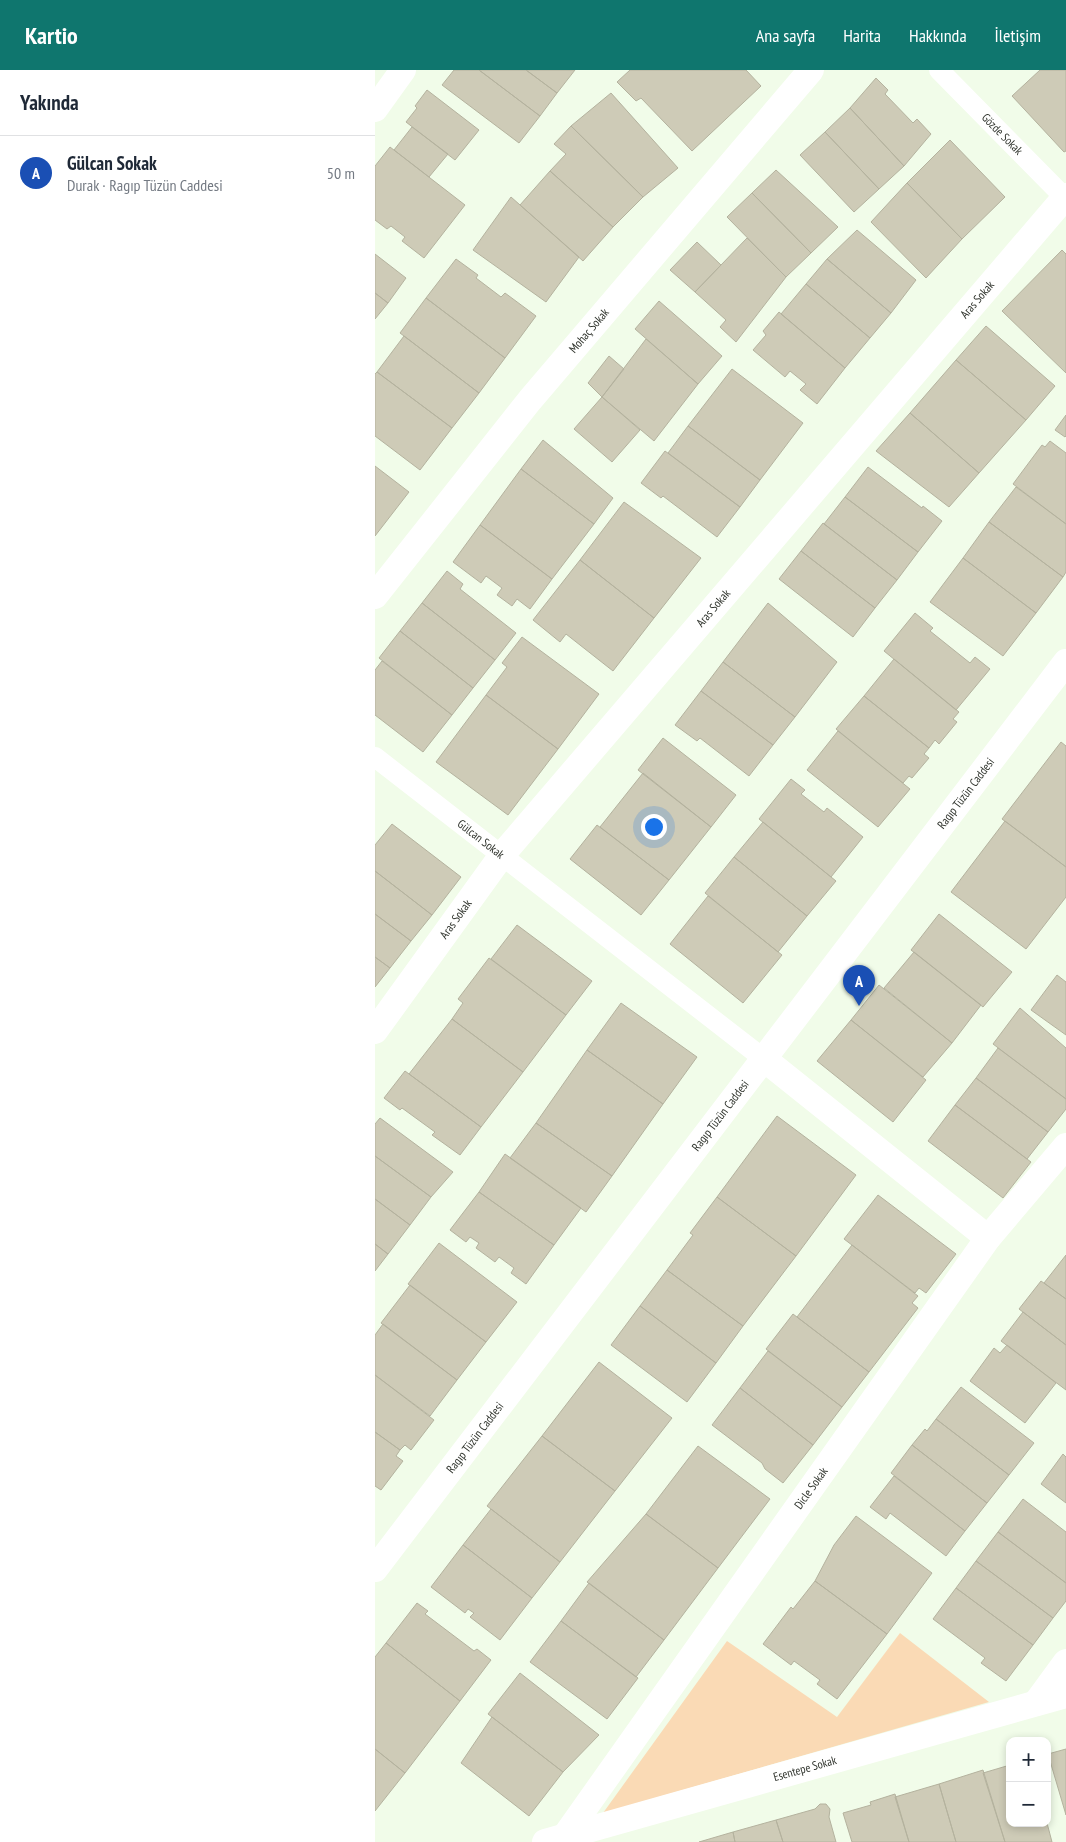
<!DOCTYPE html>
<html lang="tr">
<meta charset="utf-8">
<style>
body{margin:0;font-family:"PT Sans Narrow",sans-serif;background:#f6f6f7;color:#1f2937}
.controls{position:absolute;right:15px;bottom:15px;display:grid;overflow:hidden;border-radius:10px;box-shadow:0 2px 8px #0003}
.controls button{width:45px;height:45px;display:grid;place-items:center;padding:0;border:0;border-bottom:1px solid #e0e1e3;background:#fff;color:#1f2937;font:25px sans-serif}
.you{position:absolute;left:278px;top:756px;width:18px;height:18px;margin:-12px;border:4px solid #fff;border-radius:50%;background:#1a73e8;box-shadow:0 0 0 8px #1a73e833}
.badge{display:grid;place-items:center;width:32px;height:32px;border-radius:50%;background:#0f766e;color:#fff;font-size:16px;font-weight:700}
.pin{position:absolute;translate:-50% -41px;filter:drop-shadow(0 1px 2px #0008)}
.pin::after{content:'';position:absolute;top:26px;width:18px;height:15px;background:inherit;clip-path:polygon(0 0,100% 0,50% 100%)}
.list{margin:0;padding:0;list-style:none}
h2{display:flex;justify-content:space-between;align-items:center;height:65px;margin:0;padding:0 20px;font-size:21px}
h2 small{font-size:16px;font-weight:400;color:#747a83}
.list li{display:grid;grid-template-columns:32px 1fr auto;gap:15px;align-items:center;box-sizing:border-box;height:75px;padding:0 20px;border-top:1px solid #e0e1e3}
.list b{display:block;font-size:19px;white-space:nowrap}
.list p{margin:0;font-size:16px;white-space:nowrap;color:#747a83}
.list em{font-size:16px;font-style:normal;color:#747a83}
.map{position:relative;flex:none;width:691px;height:1772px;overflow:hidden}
header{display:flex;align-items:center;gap:30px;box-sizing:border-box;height:70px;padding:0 25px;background:#0f766e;color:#fff}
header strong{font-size:24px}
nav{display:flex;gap:28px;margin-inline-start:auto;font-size:18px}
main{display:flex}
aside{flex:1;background:#fff}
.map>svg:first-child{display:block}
</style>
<header>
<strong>Kartio</strong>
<nav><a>Ana sayfa</a><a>Harita</a><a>Hakkında</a><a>İletişim</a></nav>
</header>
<main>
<aside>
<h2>Yakında<small></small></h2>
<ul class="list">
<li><span class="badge" style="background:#1a4fb4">A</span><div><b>Gülcan Sokak</b><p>Durak · Ragıp Tüzün Caddesi</p></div><em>50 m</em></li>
</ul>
</aside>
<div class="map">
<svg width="691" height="1772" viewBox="0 0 691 1772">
<rect width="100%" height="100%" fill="#f1fce9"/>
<path fill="#fadab5" d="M525,1563l89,69 -386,111 124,-172 110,76z"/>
<path fill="#cecbb7" stroke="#b4b29e" d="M79,0h25l61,46 -21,27 -77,-58z
M104,0h47l31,23 -17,23z
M151,0h49l-18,23z
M255,0h116l15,16 -69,65 -51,-53 -5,3 -19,-19z
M665,0h26v81l-2,1 -52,-56z
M501,8l12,12 -3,4 28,29 4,-4 14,15 -27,32 -54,-58z
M52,20l52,40 -24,30 -49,-38 11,-14 -2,-2z
M236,23l67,75 -35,29 -72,-71z
M475,38l54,58 -25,23 -54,-57z
M196,56l72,71 -30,30 -63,-56 16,-17 -12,-10z
M37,57l36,27 -19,23 -35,-27z
M450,62l54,57 -25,23 -54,-57z
M575,70l55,57 -43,42 -55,-56z
M15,77l75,58 -41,53 -22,-17 3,-4 -14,-11 -4,3 -12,-9v-54z
M401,100l62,57 -27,26 -59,-60z
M175,101l63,56 -30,34 -63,-56z
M532,113l55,56 -36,39 -55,-56z
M377,123l59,60 -25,24 -59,-60z
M136,127l68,60 -33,45 -73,-52z
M482,160l59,50 -25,33 -64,-54z
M372,168l39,39 -50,65 -16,-15 6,-7 -31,-28z
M322,172l24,23 -26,27 -25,-22z
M687,180l4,4v119l-64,-62z
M0,184l31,24 -18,25 -13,-10z
M81,189l22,16 -2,3 25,19 4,-4 31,23 -31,42 -79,-60z
M452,189l64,54 -21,25 -64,-54z
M431,214l64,54 -25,30 -64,-54z
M0,223l13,10 -13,16z
M51,228l79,60 -26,35 -79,-60z
M284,231l63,55 -24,28 -63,-55z
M404,242l66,56 -28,36 -17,-14 6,-6 -16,-13 -5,6 -32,-27 13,-15 -3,-4z
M611,256l69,60 -29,34 -70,-60z
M29,266l75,57 -27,35 -75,-56z
M271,269l52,45 -44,57 -52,-44z
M234,286l15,13 -22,28 -14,-14z
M581,290l70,60 -47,53 -69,-60z
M357,299l71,54 -43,57 -72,-54z
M2,302l75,56 -32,42 -45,-34v-62z
M227,327l38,33 -28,32 -38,-33z
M535,343l69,60 -30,34 -73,-56z
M691,345v21l-1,1 -10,-7z
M313,356l72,54 -20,27 -72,-54z
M168,370l70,58 -19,26 -73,-55z
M675,371l16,12v71l-53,-40 29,-39 3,2z
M290,381l75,56 -23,30 -54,-41 -2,2 -20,-15z
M0,396l34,26 -34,44z
M493,397l54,41 1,-2 19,15 -24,31 -73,-55z
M146,399l73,55 -42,55 -72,-54z
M641,417l50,37v48l-3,5 -74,-55z
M470,427l73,55 -21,28 -73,-56z
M249,432l77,56 -47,60 -74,-58z
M614,452l74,55 -27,36 -73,-55z
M448,453l74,57 -22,28 -74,-57z
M105,455l72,54 -22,30 -13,-10 -5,7 -15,-11 5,-7 -16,-12 -5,7 -28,-21z
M426,481l74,57 -22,29 -74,-58z
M588,488l73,55 -33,43 -73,-54z
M205,490l74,58 -41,53 -47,-37 -6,8 -27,-22z
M72,501l16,13 -3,5 56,44 -21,27 -73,-57z
M47,533l73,57 -22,28 -73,-57z
M393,533l69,59 -42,55 -72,-55z
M540,543l18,15 -3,3 40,32 5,-6 15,12 -34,41 -72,-59z
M25,561l73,57 -21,27 -73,-57z
M147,567l77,57 -41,55 -72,-54 21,-28 -5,-4z
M519,589l65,53 -6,7 4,3 -18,22 -4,-4 -6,8 -65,-52z
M7,591l70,54 -29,37 -48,-37v-45z
M348,592l72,55 -22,28 -72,-54z
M326,621l72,54 -24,31 -49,-38 -3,3 -22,-16z
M111,625l72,54 -50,66 -72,-53z
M489,626l65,52 -5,6 5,4 -17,20 -3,-2 -6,7 -67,-54z
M463,661l72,58 -32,38 -71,-57z
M288,668l73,57 -25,32 -73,-57z
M686,672l5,4v121l-64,-48z
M268,703l68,54 -42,53 -69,-53z
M416,709l14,11 -4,4 23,18 3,-4 36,29 -32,40 -72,-58z
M630,751l61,46v30l-40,52 -75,-57z
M388,752l73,59 -29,35 -73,-59z
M17,754l69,53 -29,38 -57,-44v-26z
M222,755l72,55 -28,35 -71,-56z
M359,787l73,59 -29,36 -73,-59z
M0,801l57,44 -21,26 -36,-27z
M333,826l74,59 -39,48 -73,-59z
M0,844l36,27 -21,27 -15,-11z
M564,844l73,58 -29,35 -72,-57z
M142,855l75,56 -26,34 -75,-56z
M539,882l67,53 -29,38 -68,-55z
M0,887l15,11 -15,19z
M114,888l77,57 -43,57 -71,-53 11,-16 -5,-4z
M682,905l9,7v53l-35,-25z
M504,915l73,58 -29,34 -72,-57z
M246,933l76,54 -34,47 -76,-54z
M645,938l46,40v51l-73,-55z
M77,949l71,53 -42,55 -72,-53z
M476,950l75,60 -33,42 -76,-61z
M623,978l68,51v10l-18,23 -72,-54z
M212,980l76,54 -51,72 -76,-53z
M30,1001l76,56 -21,28 -28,-20 3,-3 -33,-24 -2,2 -16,-12z
M601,1008l72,54 -21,27 -72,-54z
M580,1035l76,57 -28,36 -75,-57z
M402,1046l79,59 -60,81 -79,-59z
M5,1048l73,54 -22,25 -56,-41v-32z
M161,1053l76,53 -26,36 -76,-54z
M130,1084l76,54 -27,37 -75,-53z
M0,1086l56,41 -21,28 -35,-26z
M104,1122l75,53 -28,39 -15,-11 3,-5 -15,-11 -4,5 -19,-14 3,-5 -9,-6 -4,5 -16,-12z
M503,1125l78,59 -30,39 -7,-5 -4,5 -71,-54z
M342,1127l79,59 -53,70 -76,-56 26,-35 -3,-2z
M0,1129l35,26 -22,29 -13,-10z
M64,1173l78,59 -31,40 -78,-58z
M0,1174l13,10 -13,17z
M477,1175l66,51 -6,7 6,5 -49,64 -72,-55z
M691,1185v44l-22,-16z
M292,1200l76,56 -27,37 -76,-57z
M666,1211l25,18v46l-47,-36z
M35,1215l76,57 -29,38 -76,-57z
M265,1236l76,57 -29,39 -76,-57z
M648,1242l43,33v45l-65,-49z
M418,1244l76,58 -27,35 -76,-58z
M8,1254l74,56 -27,36 -55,-41v-40z
M632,1275l49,38 -31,40 -55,-42 24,-33 6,5z
M393,1281l74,56 -29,38 -73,-57z
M224,1292l73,56 -57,73 -73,-55z
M0,1305l59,45 -23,30 -6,-5 -5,5 -25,-18z
M586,1317l73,56 -25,32 -73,-56z
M365,1318l73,57 -30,38 -18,-14 -3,-6 -50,-38z
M561,1349l73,56 -22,28 -75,-58 13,-16 2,2z
M0,1362l25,18 -4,6 7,5 -22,29 -6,-4z
M167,1366l73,55 -55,71 -73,-56z
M537,1375l75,58 -22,28 -74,-58z
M323,1376l72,53 -52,69 -72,-54z
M688,1384l3,3v46l-25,-19z
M519,1406l71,55 -19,25 -56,-43 -4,6 -16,-12z
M648,1429l43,33v51l-68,-51z
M116,1439l69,53 -28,36 -69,-53z
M271,1444l72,54 -54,72 -77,-58z
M481,1446l76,57 -45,61 -72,-53 19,-36z
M623,1462l68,51v18l-13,17 -77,-57z
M88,1475l69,53 -32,42 -30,-23 4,-4 -6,-4 -3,4 -34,-26z
M601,1491l77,57 -20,27 -77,-57z
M440,1511l72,53 -50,65 -20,-15 3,-4 -26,-19 -3,4 -28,-21 28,-37 2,2z
M214,1513l75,57 -28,37 -75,-56z
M581,1518l77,57 -27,36 -25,-18 4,-5 -52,-39z
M42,1533l11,8 -3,3 49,37 3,-2 14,11 -31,41 -74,-58z
M186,1551l77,57 -31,41 -77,-57z
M11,1573l74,58 -55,72 -30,-24v-92z
M145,1603l79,62 -36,37 -75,-58z
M117,1647l71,55 -34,44 -68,-53z
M0,1679l30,24 -30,38z
M691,1679v66l-18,-61z
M635,1695v58h37l5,19h-47l-22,-69z
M608,1700l22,72h-49l-17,-58z
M564,1714l17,58h-47l-14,-45z
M520,1724l14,48h-57l-9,-29 28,-8 -1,-3z
M445,1734h6l4,5 -1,8 7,25h-53l-7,-22 39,-11z
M401,1750l7,22h-48l-2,-10z
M358,1762l2,10h-36z"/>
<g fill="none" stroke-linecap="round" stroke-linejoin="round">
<g stroke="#fff" stroke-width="20">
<path id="s1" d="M564,0l127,129"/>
<path id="s2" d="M0,687l389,302"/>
</g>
<g stroke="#fff" stroke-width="26">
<path d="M0,39l28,-39"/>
<path id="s3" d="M0,526l155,-196 281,-330"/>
<path id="s4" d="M0,961l127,-176 564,-659"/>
<path d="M389,989l224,179"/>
<path id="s5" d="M0,1499l691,-907"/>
<path d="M661,1633l30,-41"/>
<path id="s6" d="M190,1766l423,-598 78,-92"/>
<path id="s7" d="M170,1772l521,-147"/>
</g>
</g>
<g text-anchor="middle" stroke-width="4.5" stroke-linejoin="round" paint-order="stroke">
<g font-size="12" fill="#30342d" stroke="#f1fce9">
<text dy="4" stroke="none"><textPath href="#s1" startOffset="90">Gözde Sokak</textPath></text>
<text dy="4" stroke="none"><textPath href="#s4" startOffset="948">Aras Sokak</textPath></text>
<text dy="4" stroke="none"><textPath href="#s3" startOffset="341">Mohaç Sokak</textPath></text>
<text dy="4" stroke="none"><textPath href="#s4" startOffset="542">Aras Sokak</textPath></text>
<text dy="4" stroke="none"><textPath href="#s5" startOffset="975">Ragıp Tüzün Caddesi</textPath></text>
<text dy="4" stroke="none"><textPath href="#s2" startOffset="134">Gülcan Sokak</textPath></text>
<text dy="4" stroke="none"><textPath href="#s4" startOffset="138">Aras Sokak</textPath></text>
<text dy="4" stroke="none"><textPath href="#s5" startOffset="570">Ragıp Tüzün Caddesi</textPath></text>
<text dy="4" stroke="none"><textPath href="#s5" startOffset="165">Ragıp Tüzün Caddesi</textPath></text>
<text dy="4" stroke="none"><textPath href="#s6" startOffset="426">Dicle Sokak</textPath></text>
<text dy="4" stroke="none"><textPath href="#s7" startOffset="270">Esentepe Sokak</textPath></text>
</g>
</g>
</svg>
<div class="controls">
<button>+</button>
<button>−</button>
</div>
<div class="you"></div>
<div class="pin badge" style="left:484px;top:936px;background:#1a4fb4">A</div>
</div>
</main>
